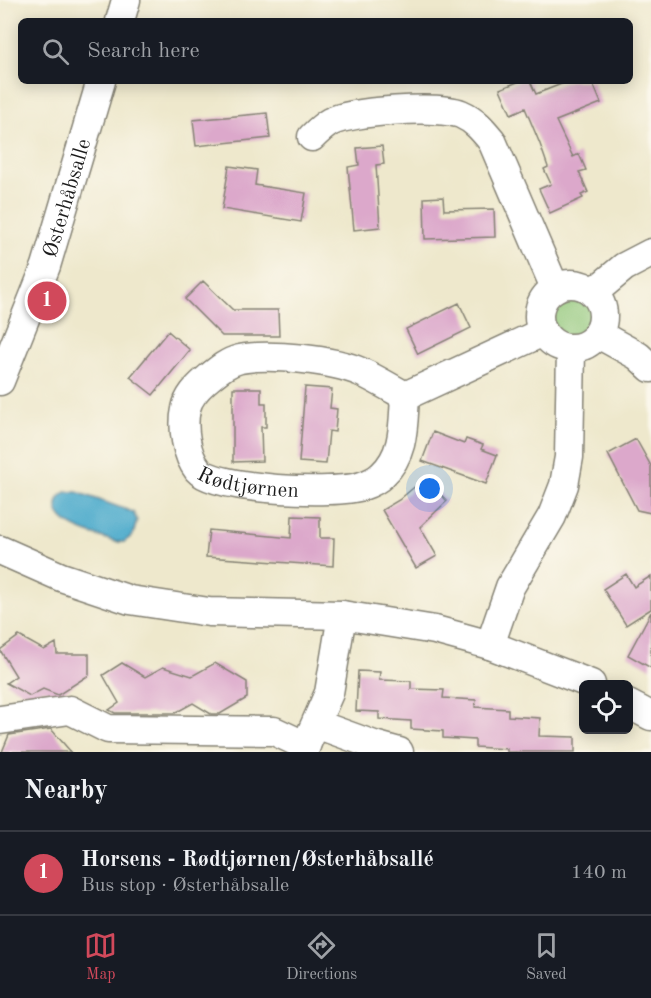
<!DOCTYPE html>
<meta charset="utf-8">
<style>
body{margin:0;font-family:"Old Standard TT",serif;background:#242831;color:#f1f3f6}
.controls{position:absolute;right:18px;bottom:18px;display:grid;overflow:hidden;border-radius:9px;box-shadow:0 3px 15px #0003}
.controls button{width:54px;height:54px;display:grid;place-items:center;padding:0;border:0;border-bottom:2px solid #363941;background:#171b24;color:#f1f3f6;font:30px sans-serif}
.you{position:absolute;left:430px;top:489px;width:21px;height:21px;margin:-15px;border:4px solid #fff;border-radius:50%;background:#1a73e8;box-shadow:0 0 0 9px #1a73e833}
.badge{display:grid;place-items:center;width:39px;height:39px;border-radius:50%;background:#d1495b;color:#fff;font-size:20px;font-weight:700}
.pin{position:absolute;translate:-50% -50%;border:3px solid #fff;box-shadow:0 2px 6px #0006}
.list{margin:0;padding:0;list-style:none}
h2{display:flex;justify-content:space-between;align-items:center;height:78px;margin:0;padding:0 24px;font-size:26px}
h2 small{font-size:20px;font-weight:400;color:#9ea1a6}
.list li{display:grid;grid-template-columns:39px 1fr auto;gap:18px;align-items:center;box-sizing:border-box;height:84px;padding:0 24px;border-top:2px solid #363941}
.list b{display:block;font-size:22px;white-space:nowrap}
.list p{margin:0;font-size:20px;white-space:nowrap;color:#9ea1a6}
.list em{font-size:20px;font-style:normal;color:#9ea1a6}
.icon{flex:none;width:33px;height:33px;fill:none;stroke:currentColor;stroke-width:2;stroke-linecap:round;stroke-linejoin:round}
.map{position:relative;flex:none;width:651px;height:752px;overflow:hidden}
.search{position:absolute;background:#171b24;box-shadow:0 3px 15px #0003;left:18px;right:18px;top:18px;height:66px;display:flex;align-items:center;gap:15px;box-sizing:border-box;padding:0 21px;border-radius:9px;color:#9ea1a6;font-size:22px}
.sheet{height:162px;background:#171b24}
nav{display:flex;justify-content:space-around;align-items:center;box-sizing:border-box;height:84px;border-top:2px solid #363941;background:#171b24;font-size:16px;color:#9ea1a6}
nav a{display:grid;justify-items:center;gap:3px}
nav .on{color:#d1495b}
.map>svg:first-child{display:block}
</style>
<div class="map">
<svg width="651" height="752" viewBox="0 0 651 752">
<rect width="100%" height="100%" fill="#fbf7ec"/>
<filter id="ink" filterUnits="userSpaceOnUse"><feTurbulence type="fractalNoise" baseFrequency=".0167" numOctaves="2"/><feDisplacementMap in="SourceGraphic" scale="12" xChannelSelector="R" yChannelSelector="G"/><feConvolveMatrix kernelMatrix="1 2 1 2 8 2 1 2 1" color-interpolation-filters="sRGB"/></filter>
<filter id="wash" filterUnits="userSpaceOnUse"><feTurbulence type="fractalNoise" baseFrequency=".008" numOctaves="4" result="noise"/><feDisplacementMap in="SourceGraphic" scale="24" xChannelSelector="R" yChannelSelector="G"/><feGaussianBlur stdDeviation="1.35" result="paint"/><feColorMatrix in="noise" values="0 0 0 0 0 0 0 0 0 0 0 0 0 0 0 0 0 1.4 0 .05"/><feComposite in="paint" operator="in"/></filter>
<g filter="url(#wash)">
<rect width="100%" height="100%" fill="#eee8cc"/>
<path fill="#91c77a" stroke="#56724b" stroke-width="1.5" d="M547 317a24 24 0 1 1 48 0a24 24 0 1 1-48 0Z"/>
<path fill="#4eabcc" stroke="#356474" stroke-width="1.5" d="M66,492h11l56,20 4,8 -4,15 -9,7h-8c-16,-6 -58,-14 -59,-35 0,-8 3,-11 9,-15z"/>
<g id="blocks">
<path fill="#dca8cb" d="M520,81h10l6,13 33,-13h23l9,22 -45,18 17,36 6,-3 7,16 -7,2 9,20 -7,3 2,3 -33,15 -11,-24 12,-5 -7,-15 4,-2 -8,-23 -15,-36 -14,6 -11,-25z
M267,113l3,25 -74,8 -3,-26z
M382,146l2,18 -8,1 4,62 -26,3 -6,-63 11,-2 -2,-17z
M229,166l28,4 -2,15 51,8 -5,29 -79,-13z
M443,197l1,13 50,-1 1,28 -70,2 -1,-41z
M203,281l30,29h45l1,26h-57l-37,-37z
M459,303l12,25 -53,26 -12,-25z
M168,331l22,19 -37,45 -23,-18z
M305,387l27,2 -2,19 7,1 -2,23 -6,-1 -3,33 -27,-2z
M233,388h28v15h5v24h-5l1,34 -29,1z
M433,432l31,12 2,-5 17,6 -2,4 16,6 -11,29 -64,-23z
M636,439l15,27v47l-14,-3 -29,-56z
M425,478l22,23 -27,26 17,29 -21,12 -34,-58 17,-10z
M292,516l28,1v21h14l-1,28 -127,-9 3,-27 82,8z
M626,574l8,13 17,-11v33l-25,16 -23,-36z
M651,612v56l-23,-13z
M19,636l25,14 12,-7 1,11h32v21l-31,20 -15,-6 -13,7 -24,-13 10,-7 -16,-26z
M122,663l23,14 18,-10 29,9 23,-13 32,19v16l-27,16h-9l-18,-11 -18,10h-60l-6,-3 10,-7 -16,-28z
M358,671l22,1 -1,8 32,1v8l33,1 -1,8 33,2 -1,7 33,2v7l32,2 -1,18 36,1v15h-68v-3l-32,-2v-7l-32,-2v-7l-32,-2v-8l-32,-2v-7l-23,-1z
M51,729l20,23h-69l7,-17z"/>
</g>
</g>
<g filter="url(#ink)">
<use href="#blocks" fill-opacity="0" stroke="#858274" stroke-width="1.5"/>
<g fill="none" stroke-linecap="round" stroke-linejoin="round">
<g stroke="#858274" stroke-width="31">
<g id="minor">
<path d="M120,21l6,-21"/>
<path d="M312,137c5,-5 11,-11 18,-15 21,-11 109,-17 131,-8 14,6 22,16 31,27l63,147"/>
<circle cx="571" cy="316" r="32"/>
<path d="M593,293l31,-26 27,-14"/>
<path d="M598,334l40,22 13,12"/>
<path id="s1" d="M0,381l46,-115 55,-185"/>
<path id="s2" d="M405,396c-14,-8 -29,-17 -44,-24 -27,-12 -91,-19 -121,-13 -13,3 -23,12 -34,21 -9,8 -18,17 -20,29 -4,18 0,46 12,61 17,20 138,25 164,16 6,-2 15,-6 20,-11 23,-21 21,-50 23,-79l138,-64"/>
<path d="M0,550l61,27 69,23 79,12 133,3 93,15 55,15 101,39"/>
<path d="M490,645l20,-58 42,-71 12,-31 5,-28 2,-108"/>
<path d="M628,704l23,12"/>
<path d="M0,720l70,-10 38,19 166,2 32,15"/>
<path d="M316,724l58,21 25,7"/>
<path d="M303,752l26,-59 13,-78"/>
</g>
</g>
<use href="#minor" stroke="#fff" stroke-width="28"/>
</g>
</g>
<g text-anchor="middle" stroke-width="4.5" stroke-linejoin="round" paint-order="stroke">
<g font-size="21" fill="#1c1c1c" stroke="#fbf7ec">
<text dy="7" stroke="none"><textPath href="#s1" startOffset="195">Østerhåbsalle</textPath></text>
<text dy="7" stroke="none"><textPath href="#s2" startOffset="366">Rødtjørnen</textPath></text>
</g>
</g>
</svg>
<div class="controls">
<button><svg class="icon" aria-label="locate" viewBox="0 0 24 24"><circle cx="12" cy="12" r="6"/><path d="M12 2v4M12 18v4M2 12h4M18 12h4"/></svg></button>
</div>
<div class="you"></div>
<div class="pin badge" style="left:47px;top:301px">1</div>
<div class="search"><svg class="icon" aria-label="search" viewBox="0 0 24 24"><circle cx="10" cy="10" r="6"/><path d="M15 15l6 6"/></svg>Search here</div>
</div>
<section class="sheet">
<h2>Nearby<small></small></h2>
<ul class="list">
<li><span class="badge">1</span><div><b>Horsens - Rødtjørnen/Østerhåbsallé</b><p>Bus stop · Østerhåbsalle</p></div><em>140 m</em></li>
</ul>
</section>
<nav>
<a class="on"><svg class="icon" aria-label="map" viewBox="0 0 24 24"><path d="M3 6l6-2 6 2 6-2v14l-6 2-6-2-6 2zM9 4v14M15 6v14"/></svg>Map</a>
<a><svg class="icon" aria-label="directions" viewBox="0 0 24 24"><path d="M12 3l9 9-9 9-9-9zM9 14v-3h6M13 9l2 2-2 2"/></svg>Directions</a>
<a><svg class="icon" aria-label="saved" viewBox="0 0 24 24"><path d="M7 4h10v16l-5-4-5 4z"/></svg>Saved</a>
</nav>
